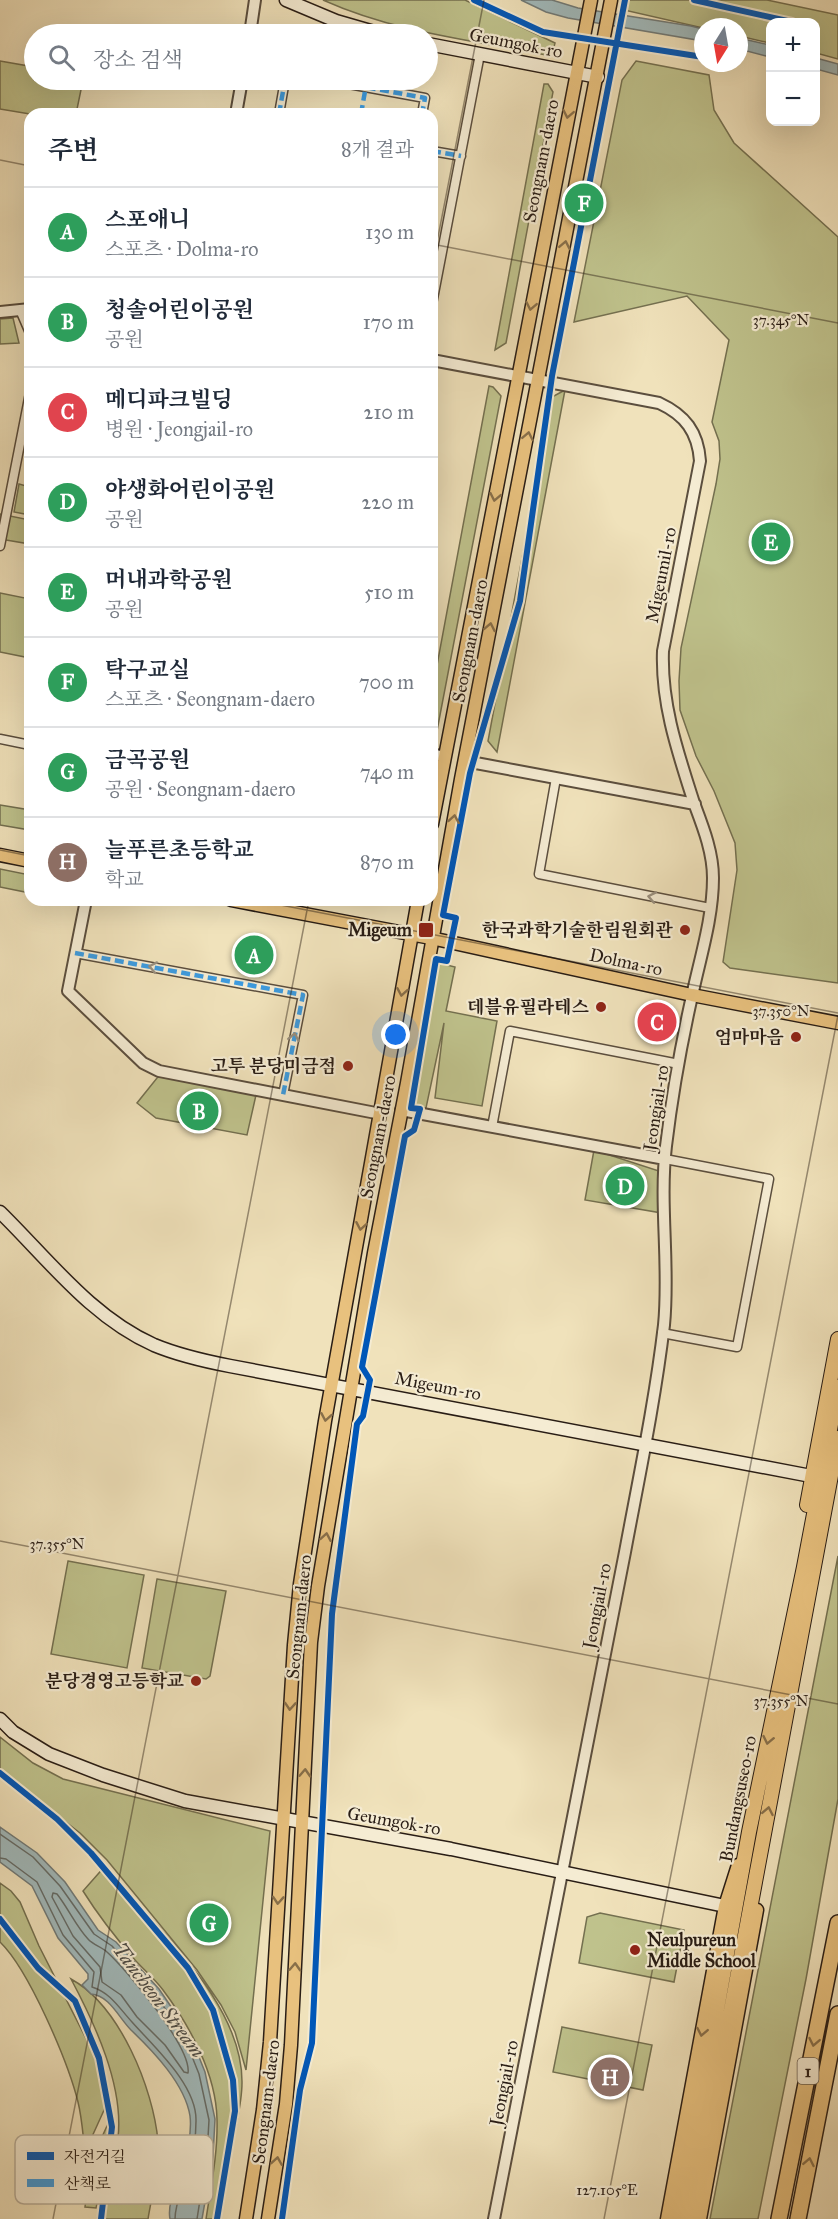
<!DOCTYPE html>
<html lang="ko">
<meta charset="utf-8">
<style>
body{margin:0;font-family:"IM FELL Great Primer","Noto Serif KR",serif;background:#f6f6f7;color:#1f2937}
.controls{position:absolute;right:18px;top:18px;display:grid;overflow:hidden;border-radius:12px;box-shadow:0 6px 24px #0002}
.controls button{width:54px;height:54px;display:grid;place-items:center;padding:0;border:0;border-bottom:2px solid #e0e1e3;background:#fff;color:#1f2937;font:30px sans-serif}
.compass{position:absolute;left:694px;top:18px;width:54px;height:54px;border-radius:50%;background:#fff;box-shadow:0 6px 24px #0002;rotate:191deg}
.you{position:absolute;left:396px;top:1035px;width:21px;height:21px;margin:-15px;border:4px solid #fff;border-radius:50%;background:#1a73e8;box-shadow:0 0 0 9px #1a73e833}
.badge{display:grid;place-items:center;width:39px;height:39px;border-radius:50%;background:#8f2418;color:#fff;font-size:20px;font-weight:700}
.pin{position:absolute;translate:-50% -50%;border:3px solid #fff;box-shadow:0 2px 6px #0006}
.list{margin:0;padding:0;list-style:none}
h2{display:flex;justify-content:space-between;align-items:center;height:78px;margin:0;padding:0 24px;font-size:26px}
h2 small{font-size:20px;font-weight:400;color:#747a83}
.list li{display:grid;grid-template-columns:39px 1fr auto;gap:18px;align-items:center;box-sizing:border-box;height:90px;padding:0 24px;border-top:2px solid #e0e1e3}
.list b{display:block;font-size:22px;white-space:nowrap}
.list p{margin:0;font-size:20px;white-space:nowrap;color:#747a83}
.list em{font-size:20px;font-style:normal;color:#747a83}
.icon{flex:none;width:33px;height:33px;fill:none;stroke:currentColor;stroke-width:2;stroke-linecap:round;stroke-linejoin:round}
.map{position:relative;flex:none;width:838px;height:2219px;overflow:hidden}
.search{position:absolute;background:#fff;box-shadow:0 6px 24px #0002;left:24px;top:24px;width:414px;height:66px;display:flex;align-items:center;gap:15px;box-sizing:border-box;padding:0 21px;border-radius:33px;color:#747a83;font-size:22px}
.panel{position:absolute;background:#fff;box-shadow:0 6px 24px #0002;left:24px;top:108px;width:414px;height:798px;border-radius:18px}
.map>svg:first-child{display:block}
</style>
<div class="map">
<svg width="838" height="2219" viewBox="0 0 838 2219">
<rect width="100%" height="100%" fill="#f0e2bb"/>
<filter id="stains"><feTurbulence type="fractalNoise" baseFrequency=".00333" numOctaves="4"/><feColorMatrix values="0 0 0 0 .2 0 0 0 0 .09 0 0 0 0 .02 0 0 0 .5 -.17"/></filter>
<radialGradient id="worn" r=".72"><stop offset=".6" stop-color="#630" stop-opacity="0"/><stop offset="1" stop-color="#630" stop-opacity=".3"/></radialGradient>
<path fill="#bfc28c" stroke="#747050" stroke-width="1.5" d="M323,0h142l90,43 -2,8 -7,4c-76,-15 -152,-23 -223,-55z
M626,0h141l71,15v44l-22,-6v-31h-46v21l-31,-7v-9l-36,1 -79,-18z
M0,61l34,6v13h49l-7,34h-46l-30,-5z
M636,61l73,14 5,35 20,33 104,94v746l-108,-15 -7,-6 14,-92 -2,-27 -21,-52 -18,-35 -16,-46 -1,-29 2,-33 35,-164 4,-25 -1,-18 -7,-19 17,-82 -42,-44 -113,26 48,-242z
M544,84h4l5,8 -47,251 -11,7z
M13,318l6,25 -19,1v-25z
M489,386l4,1 8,9 -65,340 -4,2v-46z
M565,390l-68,362 -9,-11 64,-344z
M19,484l11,3v28l-16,-3z
M0,514l30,6v24l-30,-5z
M0,593l30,6v59l-30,-6z
M0,805l30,5v20l-30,-5z
M0,869l30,6v18l-30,-6z
M439,963l16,4 -9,44 51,10 -15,85 -47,-8 9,-75 -18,85 -12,-2z
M160,1076l96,19 -9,40 -91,-17 -19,-15 20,-25z
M594,1150l68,22v41l-77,-13z
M838,1556v243l-32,180 -48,240h-48z
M68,1561l76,14 -17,93 -76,-14z
M157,1579l69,12 -16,85 -4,3 -64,-11z
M0,1737l33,26 30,16 207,52 -24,239 -11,-38 -14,-27 -24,-35 -90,-110 -27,-27 -80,-62z
M106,1865c46,61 137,136 136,218 0,18 -5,37 -8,55 -5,27 -10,54 -15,81h-13c5,-33 12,-66 11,-100 -1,-45 -27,-93 -54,-129 -8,-11 -19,-20 -28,-30 -19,-22 -37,-45 -52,-69z
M0,1883l11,8 9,11 19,44 58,114 8,48 -20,44c-2,-16 -3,-34 -7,-50 -10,-40 -49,-132 -78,-160z
M600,1913l84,17 -10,52 -95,-19 8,-46z
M71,1979c49,27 82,109 87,162 2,26 -6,53 -10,78h-51c7,-26 18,-54 21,-81 6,-52 -23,-114 -47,-159z
M562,2027l90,18 -9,45 -90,-18z
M112,2115l-7,28 1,23 -10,42 -11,-1 6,-46z"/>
<path fill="#a1babc" stroke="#717b79" stroke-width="1.5" d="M521,0h31l26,8 113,18 12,3v12l-135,-23 -22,-6z
M739,38l31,7v12l-31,-8z
M816,58l22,6v11l-22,-6z
M0,1827l37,26 28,29 33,48 18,12 43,47 17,25 19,33 10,25 10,47 -2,37 -11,63h-32c-3,-16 7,-34 12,-49 5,-15 10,-38 8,-54 -5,-32 -37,-65 -59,-86 -12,-12 -22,-35 -40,-36l-9,-9 6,-6v-5l-30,-36 -26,-52 -32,-24z"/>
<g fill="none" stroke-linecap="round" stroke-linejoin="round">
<path stroke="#656c68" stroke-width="1.5" d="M0,1834l33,23 27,29 34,48 18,12 42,47 17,24 18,32 10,25 10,46 -2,35 -10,64
M0,1858l6,1 31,23 26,53 31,37 -2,15c19,6 27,21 40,35 22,25 65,63 64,99 0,16 -3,34 -8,49 -4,16 -13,32 -13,49
M53,1893l4,1c11,14 19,32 31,45 5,6 14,8 19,13 20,18 85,96 81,121l-4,-1 -19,-27 -28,-28 -16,-22 -19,-13 -2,-15 -27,-31 -21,-39z"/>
<g stroke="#5b4e3e" stroke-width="11">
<path id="minor" d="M327,80l98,18 -3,16
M279,114l6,-34
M432,151l29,5
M432,304l48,-250
M20,310l10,23
M0,546l30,-153
M0,739l30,6
M556,778l-17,96 171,34
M75,953l228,42 -20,100
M492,1127l18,-96 169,33
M662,1333l75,14 32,-168 -104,-20"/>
</g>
<g stroke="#5b4e3e" stroke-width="14">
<path id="tertiary" d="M250,34l5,-34
M236,114l6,-34
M0,312l30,-3
M432,360l227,43c26,12 39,29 41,58l-37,190c-2,53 15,102 31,152 9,24 19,49 19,75 0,40 -13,80 -21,118 -11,49 -20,100 -26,150 -7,59 4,120 -2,179 -9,76 -25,152 -39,227l-131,667
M432,754l13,3
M465,761l230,43
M86,900l-18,91 75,72 16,8 222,43
M401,1110l264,49"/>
</g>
<g stroke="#291d15" stroke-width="15">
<path id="secondary" d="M286,0l50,21 45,13
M428,44l170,33
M0,1212c48,47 91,105 154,133 24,10 50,16 76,21l581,110
M0,1719l13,13 36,22 54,21 82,26 266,48 274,57"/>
</g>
<g stroke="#291d15" stroke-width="15">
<path id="primary" d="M432,824l159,-824
M0,855l30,6
M231,900l200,38 261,57 146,28
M246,2219l17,-109 7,-68 24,-397 6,-61 25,-163 93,-521
M268,2219l18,-115 5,-59 20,-403 7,-56 56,-333 33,-170 54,-304 150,-779
M667,2219l58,-313 13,-41
M700,2219l57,-309"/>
</g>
<g stroke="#291d15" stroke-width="16">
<path id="trunk" d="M807,1505l31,-166
M679,2219l70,-387 55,-265 34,-180
M692,2219l146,-781"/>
</g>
<g stroke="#291d15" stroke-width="18">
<path id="motorway" d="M779,2219l59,-296
M798,2219l40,-205"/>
</g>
<use href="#minor" stroke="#f5ecd3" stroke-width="8"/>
<use href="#tertiary" stroke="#f5ecd3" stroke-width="10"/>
<use href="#secondary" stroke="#f5ecd3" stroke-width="12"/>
<use href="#primary" stroke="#e8c17e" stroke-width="12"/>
<use href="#trunk" stroke="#e8c17e" stroke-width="14"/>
<use href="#motorway" stroke="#e8c17e" stroke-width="15"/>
<path stroke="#3d9bdf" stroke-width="4.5" stroke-dasharray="9 4.5" stroke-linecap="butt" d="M376,34v-1
M327,80l98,18 -3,16
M279,114l6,-34
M361,114l6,-34
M432,151l29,5
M75,953l228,42 -20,100"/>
<g stroke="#f5ecd3" stroke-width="10">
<path id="cycleway" d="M474,0l69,32 160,25
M694,0l98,22
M0,1773l57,46 34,34 97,115 25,42 20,70 2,31 -18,108
M0,1919l38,49 37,33 24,57 13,69 -11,92
M282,2219l18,-129 12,-47 20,-429 25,-190 6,-8 7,-36 -8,-13 43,-231 9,-6 6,-21 -9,-1 25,-149 11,2 9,-43 -13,-3 27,-142 50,-172 32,-225 73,-376"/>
</g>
<use href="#cycleway" stroke="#0057b8" stroke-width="6"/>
</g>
<defs><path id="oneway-chevron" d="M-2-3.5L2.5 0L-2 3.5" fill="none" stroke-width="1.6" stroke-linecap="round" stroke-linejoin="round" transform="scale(1.5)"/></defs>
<g stroke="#886f4a">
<use href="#oneway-chevron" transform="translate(568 114) rotate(101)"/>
<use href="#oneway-chevron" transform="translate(565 245) rotate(-79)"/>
<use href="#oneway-chevron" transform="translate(531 306) rotate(101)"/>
<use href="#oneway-chevron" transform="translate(528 436) rotate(-79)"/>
<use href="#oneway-chevron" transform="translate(495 497) rotate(101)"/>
<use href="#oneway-chevron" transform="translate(490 627) rotate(-79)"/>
<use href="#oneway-chevron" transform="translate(454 819) rotate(-80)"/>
<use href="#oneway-chevron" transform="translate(402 992) rotate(100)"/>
<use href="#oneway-chevron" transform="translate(361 1226) rotate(100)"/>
<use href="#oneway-chevron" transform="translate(326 1417) rotate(100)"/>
<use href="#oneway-chevron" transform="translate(326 1537) rotate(-80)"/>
<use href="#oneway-chevron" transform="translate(290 1706) rotate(94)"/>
<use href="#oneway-chevron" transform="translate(768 1740) rotate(102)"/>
<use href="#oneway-chevron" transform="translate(305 1773) rotate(-87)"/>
<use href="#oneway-chevron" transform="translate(768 1811) rotate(-79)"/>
<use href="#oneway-chevron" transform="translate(278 1900) rotate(94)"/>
<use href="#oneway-chevron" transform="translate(295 1967) rotate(-87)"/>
<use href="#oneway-chevron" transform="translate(702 2032) rotate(101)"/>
<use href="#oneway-chevron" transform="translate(814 2042) rotate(101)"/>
<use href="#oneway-chevron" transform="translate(277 2161) rotate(-81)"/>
<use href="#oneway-chevron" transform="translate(809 2162) rotate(-79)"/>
</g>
<g stroke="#998f7e">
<use href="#oneway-chevron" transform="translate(652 897) rotate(-169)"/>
<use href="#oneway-chevron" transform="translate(153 967) rotate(-169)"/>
<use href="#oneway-chevron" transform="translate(294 1037) rotate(-79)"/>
</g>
<path fill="none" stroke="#291d15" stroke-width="1.5" stroke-opacity="0.45" d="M0,160l30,6M432,244l406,79M432,268l52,-268M0,850l30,6M255,900l583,113M0,1541l838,163M53,2219l256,-1319M604,2219l234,-1204"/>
<g fill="#8f2418" stroke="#f5ecd3" stroke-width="2">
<rect x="418" y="922" width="16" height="16" rx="3"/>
<circle cx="685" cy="930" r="6"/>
<circle cx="601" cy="1007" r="6"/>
<circle cx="796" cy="1037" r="6"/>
<circle cx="348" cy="1066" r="6"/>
<circle cx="196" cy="1681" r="6"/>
<circle cx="635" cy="1950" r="6"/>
</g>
<g text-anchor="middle" stroke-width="4.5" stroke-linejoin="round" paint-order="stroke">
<rect fill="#f5ecd3" stroke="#665b4e" stroke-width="1.5" x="797.5" y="2058" width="21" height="26" rx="4.5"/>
<g font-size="16" font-weight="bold" fill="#291d15">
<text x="808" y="2077">1</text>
</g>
<g font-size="18" fill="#291d15" stroke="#f5ecd3">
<text transform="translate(516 43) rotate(11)" y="6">Geumgok-ro</text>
<text transform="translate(541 161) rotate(-79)" y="6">Seongnam-daero</text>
<text transform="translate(661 575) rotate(-79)" y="6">Migeumil-ro</text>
<text transform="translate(470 641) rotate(-79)" y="6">Seongnam-daero</text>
<text transform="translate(626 962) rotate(12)" y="6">Dolma-ro</text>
<text transform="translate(656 1108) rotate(-81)" y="6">Jeongjail-ro</text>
<text transform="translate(378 1137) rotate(-79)" y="6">Seongnam-daero</text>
<text transform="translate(438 1386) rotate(11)" y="6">Migeum-ro</text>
<text transform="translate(597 1606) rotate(-79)" y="6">Jeongjail-ro</text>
<text transform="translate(299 1617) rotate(-84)" y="6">Seongnam-daero</text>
<text transform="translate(738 1799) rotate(-79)" y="6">Bundangsuseo-ro</text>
<text transform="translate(394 1821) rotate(10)" y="6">Geumgok-ro</text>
<text transform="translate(504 2083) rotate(-79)" y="6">Jeongjail-ro</text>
<text transform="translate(266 2102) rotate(-83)" y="6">Seongnam-daero</text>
</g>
<g font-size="18" font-weight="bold" fill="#291d15" stroke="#f5ecd3" text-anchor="end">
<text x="412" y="936">Migeum</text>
<text x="673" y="936">한국과학기술한림원회관</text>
<text x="589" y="1013">데블유필라테스</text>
<text x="784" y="1043">엄마마음</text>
<text x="336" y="1072">고투 분당미금점</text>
<text x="184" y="1687">분당경영고등학교</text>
<text x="647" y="1946" text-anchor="start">Neulpureun<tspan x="647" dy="21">Middle School</tspan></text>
</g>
<g font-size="20" font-style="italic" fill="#4d4c47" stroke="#f5ecd3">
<text transform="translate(159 2000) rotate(53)" y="7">Tancheon Stream</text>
</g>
</g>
<rect x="15" y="2135" width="198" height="69" rx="9" fill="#f5ecd3" stroke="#b8ae9a" stroke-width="1.5"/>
<rect x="27" y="2152" width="27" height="8" fill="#0057b8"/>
<rect x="27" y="2179" width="27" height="8" fill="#3d9bdf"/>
<g font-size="16" fill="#291d15">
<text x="64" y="2162">자전거길</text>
<text x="64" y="2189">산책로</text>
</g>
<g font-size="15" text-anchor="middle" fill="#291d15" stroke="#f5ecd3" stroke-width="4.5" stroke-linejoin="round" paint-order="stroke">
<text x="781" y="325">37.345°N</text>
<text x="781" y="1016">37.350°N</text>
<text x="57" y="1549">37.355°N</text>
<text x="781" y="1706">37.355°N</text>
<text x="607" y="2195">127.105°E</text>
</g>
<rect width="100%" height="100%" filter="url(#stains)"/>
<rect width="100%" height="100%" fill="url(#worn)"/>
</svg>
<div class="controls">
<button>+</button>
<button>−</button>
</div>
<svg class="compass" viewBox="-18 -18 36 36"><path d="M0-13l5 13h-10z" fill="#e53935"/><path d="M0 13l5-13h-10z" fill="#747a83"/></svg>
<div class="you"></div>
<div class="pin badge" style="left:254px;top:955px;background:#2e9e5b">A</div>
<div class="pin badge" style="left:199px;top:1111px;background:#2e9e5b">B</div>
<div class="pin badge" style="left:657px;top:1022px;background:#e0444e">C</div>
<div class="pin badge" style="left:625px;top:1186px;background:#2e9e5b">D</div>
<div class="pin badge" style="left:771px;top:542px;background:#2e9e5b">E</div>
<div class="pin badge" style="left:584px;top:203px;background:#2e9e5b">F</div>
<div class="pin badge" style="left:209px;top:1923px;background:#2e9e5b">G</div>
<div class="pin badge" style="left:610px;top:2077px;background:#8d6e63">H</div>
<div class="search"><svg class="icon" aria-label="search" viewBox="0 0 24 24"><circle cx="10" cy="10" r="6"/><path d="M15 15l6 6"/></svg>장소 검색</div>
<section class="panel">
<h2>주변<small>8개 결과</small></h2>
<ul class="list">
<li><span class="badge" style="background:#2e9e5b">A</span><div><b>스포애니</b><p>스포츠 · Dolma-ro</p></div><em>130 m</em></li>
<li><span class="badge" style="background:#2e9e5b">B</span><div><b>청솔어린이공원</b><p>공원</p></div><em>170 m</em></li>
<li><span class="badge" style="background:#e0444e">C</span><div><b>메디파크빌딩</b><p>병원 · Jeongjail-ro</p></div><em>210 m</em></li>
<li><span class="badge" style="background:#2e9e5b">D</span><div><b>야생화어린이공원</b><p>공원</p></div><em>220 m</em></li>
<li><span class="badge" style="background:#2e9e5b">E</span><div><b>머내과학공원</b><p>공원</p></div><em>510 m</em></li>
<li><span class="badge" style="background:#2e9e5b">F</span><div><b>탁구교실</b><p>스포츠 · Seongnam-daero</p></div><em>700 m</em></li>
<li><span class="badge" style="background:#2e9e5b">G</span><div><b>금곡공원</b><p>공원 · Seongnam-daero</p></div><em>740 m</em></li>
<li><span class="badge" style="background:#8d6e63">H</span><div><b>늘푸른초등학교</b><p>학교</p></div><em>870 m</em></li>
</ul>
</section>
</div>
